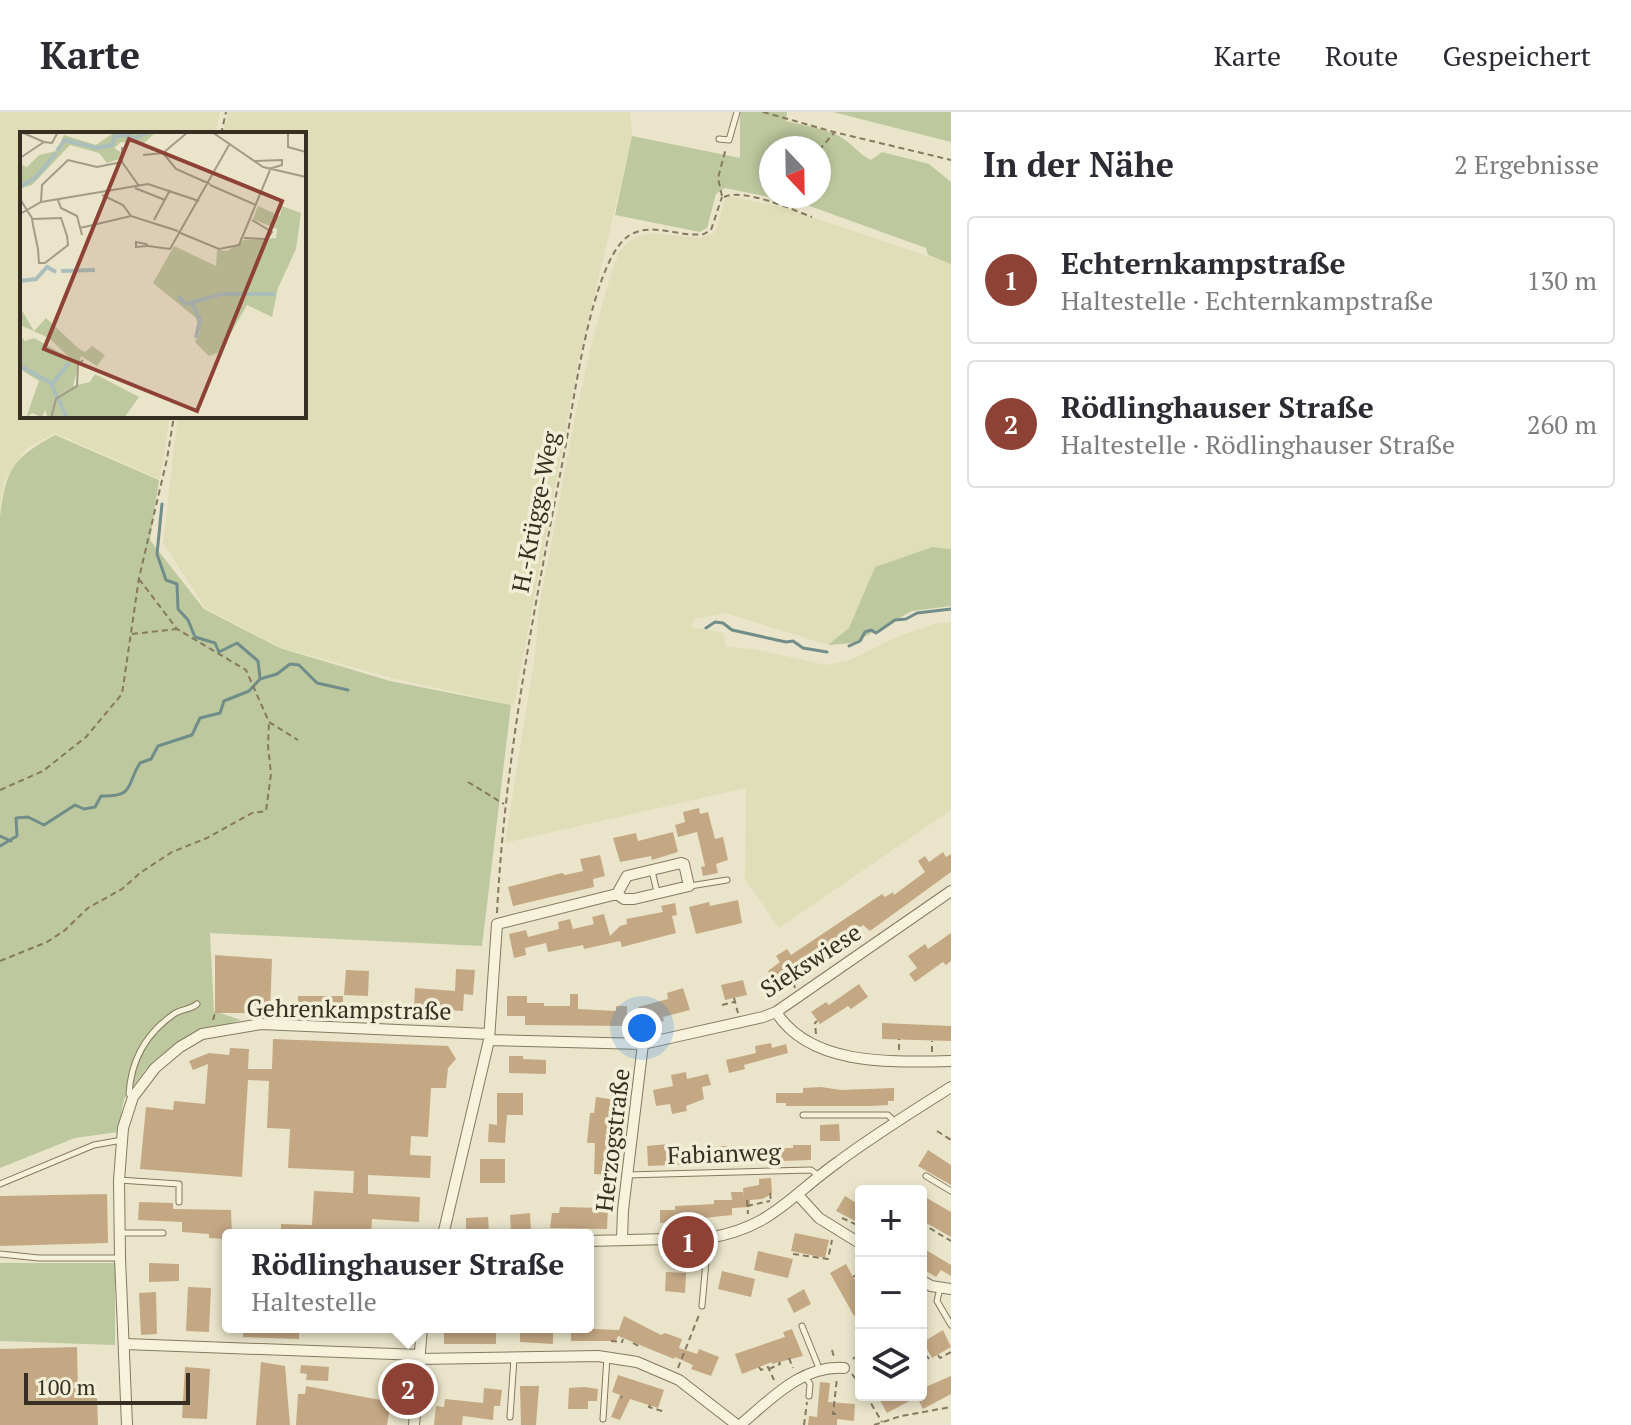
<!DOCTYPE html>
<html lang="de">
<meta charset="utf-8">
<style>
body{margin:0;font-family:"PT Serif",serif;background:#f7f7f7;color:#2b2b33}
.controls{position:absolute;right:24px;bottom:24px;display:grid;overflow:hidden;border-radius:8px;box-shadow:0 4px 12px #0003}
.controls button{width:72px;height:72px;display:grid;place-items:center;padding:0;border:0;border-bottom:2px solid #e1e1e2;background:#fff;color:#2b2b33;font:40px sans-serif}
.compass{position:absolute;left:759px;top:24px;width:72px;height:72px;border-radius:50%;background:#fff;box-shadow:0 4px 12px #0003;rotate:158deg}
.scale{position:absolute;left:24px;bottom:20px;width:166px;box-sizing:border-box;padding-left:8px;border:4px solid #372f22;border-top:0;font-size:22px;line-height:28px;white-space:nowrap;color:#372f22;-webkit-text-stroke:6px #f2efd8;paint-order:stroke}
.you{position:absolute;left:642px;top:916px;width:28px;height:28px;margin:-20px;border:6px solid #fff;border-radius:50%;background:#1a73e8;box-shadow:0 0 0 12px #1a73e833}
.badge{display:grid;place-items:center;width:52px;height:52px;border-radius:50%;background:#8e4236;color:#fff;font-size:26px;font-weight:700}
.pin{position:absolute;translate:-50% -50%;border:4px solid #fff;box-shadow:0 2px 8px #0006}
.popup{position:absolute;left:222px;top:1117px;width:372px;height:104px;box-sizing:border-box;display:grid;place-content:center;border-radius:8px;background:#fff;filter:drop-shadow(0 2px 6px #0005);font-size:26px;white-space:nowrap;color:#7c7c81}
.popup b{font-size:30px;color:#2b2b33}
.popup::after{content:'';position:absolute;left:50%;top:100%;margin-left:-16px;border:16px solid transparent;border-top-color:#fff}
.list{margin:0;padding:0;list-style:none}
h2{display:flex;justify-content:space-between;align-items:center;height:104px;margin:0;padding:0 32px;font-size:34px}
h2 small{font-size:26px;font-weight:400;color:#7c7c81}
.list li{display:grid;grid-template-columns:52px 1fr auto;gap:24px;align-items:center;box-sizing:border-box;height:128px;margin:0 16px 16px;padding:0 16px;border:2px solid #e1e1e2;border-radius:8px}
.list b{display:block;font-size:30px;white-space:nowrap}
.list p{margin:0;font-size:26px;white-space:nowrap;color:#7c7c81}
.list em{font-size:26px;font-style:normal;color:#7c7c81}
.icon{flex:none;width:44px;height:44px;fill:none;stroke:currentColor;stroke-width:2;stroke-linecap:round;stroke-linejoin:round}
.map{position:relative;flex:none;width:951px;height:1313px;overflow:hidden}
header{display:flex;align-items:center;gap:48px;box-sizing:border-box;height:112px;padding:0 40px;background:#fff;border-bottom:2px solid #e1e1e2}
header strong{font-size:38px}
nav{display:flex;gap:44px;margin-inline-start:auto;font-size:28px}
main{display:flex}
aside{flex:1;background:#fff}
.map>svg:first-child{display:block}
</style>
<header>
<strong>Karte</strong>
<nav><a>Karte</a><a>Route</a><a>Gespeichert</a></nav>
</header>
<main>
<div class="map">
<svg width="951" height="1313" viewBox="0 0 951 1313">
<rect width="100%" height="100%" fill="#eae5ca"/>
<path fill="#dfdeb8" d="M0,0h220l-5,22h-193v282h148l-10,63 -105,-46 -29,16 -22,32 -4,28z
M228,0h402l2,24 -54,229 -64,340 -123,-27 -111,-31 -75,-39 -42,-65 15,-127h126v-282h-82z
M730,84l55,12 166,56v285l-18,-2 -58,20 -26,61 -21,17 -103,-32 -30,6 -4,8 33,6 2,14 28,2 72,16 24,-5 46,-23 38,-13 17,-2v188l-172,118 -34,-49 1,-91 -241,55 31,-195 2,-35 38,-201 17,-75 20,-70 6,-14 10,-12 9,-5 12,-3 50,5 13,-4 5,-9 6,-24z"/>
<path fill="#bdc89e" d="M740,0h47l-1,9c17,4 37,7 53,15 12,6 19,18 32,24l11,-8 47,12 22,18v82l-23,-9 -2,-7 -144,-52h37v-48h-48l-2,49 -44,-9 -9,6 -9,34 -7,4 -85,-17 17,-79 108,22z
M833,0h118v30z
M55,323l104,45 -9,60 54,69 76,39 110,33 121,24 -29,241 -272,-13 4,78 27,9 -56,18 -40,32 -21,29 -6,33 -43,6 -75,30v-652c6,-47 13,-58 55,-81z
M933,435l18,2v57l-39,5 -59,32 -25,2 21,-17 26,-61z
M0,1151h115v82l-115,-4z"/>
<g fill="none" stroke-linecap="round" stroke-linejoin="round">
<path stroke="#718d8a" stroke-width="3" d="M162,392l-5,50 9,26 11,4 1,25 10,11 7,17 20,6 4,9 18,-9 21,18 2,17
M706,516l9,-6 8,1 9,7 54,12 7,-1 10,7 24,4
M849,534l11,-5 5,-9 6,-2 5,3 19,-13 11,-1 11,-6 34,-4
M0,724l11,5
M0,734l17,-10 -1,-18 12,-1 16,8 31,-20 9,4 11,-2 6,-11c34,1 25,-11 39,-33l11,-4 7,-13 34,-11 8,-17 20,-5 4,-12 25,-10 11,-12 17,-5 13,-10 9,1 18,18 31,7"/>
</g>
<path fill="#c4a884" d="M699,696l1,6 8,-2 7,27 8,-2 5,23 -12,4 2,9 -15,3 -2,-9 4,-1 -8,-34 -19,5 -3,-12 10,-3 -2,-10z
M673,720l5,20 -26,8 -1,-4 -31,6 -7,-24 23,-5 2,8z
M943,740l3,5 5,-3v18l-81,59 -7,-6 -86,59 -9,-13 12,-9 -4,-6 11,-7 4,6 91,-61 3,3 8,-5 1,3 31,-23 -7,-11 7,-5 4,6z
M600,743l5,21 -12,3 1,8 -81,19 -5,-19 54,-14 3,2 18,-4 -3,-12z
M738,788l4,23 -46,11 -7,-27 20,-5 1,4z
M675,791l2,12 -5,1 4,17 -54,14 -2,-6 -36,8 -1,-4 -35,7 -2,-9 -21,5 1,7 -12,3 -5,-24 17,-4 2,7 31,-8 -1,-7 12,-3 3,10 21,-5 -2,-7 12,-3 6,22 10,-10 7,-2 -1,-5 37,-7 -2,-6z
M951,821v28l-5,4 -3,-3 -28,20 -6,-8 8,-6 -9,-12 17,-12 3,5z
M215,843l57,4 -2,54h-55z
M456,857l19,1 -2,25 -9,-1 -1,17 -49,-3 1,-20 40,3z
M346,858l23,1 -1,25 -24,-1z
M743,868l4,15 -22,5 -4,-15z
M859,872l9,13 -17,12 -3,-3 -28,18 -9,-12 15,-10 3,3z
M683,876l7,22 -27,7 1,4 -21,5 -5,-19 30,-8 -1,-6z
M570,882h8v15l38,2v-5h11v20l-102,-1v-9h-18v-20h20v7h17v3h26z
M298,884h45v22h-45z
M882,911l69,3v15l-69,-2z
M273,927l175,7 8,13 -8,9 -2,20h-15l-3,49 -17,-1 -1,19 21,1 -1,22 -62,-3v19l52,3 -1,25 -47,-3 -1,16h-90v-11l31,1 2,-34 39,2 1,-22 -66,-3 2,-39 -23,-1 2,-47 -21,-1 -6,97 -102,-8 6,-62 27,3 1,-9 31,3 3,-40 -15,6 -4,-9 20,-8 20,2 1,-7 19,1 -1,20h24z
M771,931l1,5 14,-4 2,9 -44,12 1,4 -16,4 -3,-13 30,-7 -1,-7z
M509,944h14v3l23,1v14l-37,-1z
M686,960l1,7 21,-5 3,11 -9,2 2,12 -18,7 1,5 -15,3 -2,-10 -14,2 -3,-16 20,-4 -2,-11z
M821,975l20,3 53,-2v13h-6v4l-18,1h-84v-3h-10v-10h27v-5z
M497,981h26v22h-16l-2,28 -17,-1 1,-18 8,1z
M596,985l20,3 -3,16h-2l-5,41 6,1 -1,17 -17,-1 1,-31h-8l3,-30h4z
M839,1012l1,17h-20v-16z
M668,1032l9,1v5l49,-4 28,3 39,-1v-3h18v15l-163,6 -1,-20z
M928,1038l23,15v20l-33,-19z
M480,1047h25v24h-25z
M771,1066l1,16 -10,5 -12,1v7l-18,1v7l-28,3v3l-44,2v-13h15v-4l39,-2v-4h18l-1,-8h12l1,7 -1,-11 16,-3v-6z
M107,1082l1,49 -108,3v-50z
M845,1084l16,10v18l-25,-13z
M925,1085l26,15v25l-30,-17v-17z
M139,1090l34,1v6l58,1 1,25h-4v4l-19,-1v-4l-27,-2v-10l-44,-2z
M560,1095l48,1 -1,21 -57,-1 2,-15h7z
M530,1101l1,19 -20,1 -1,-18z
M488,1105l1,16 -23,1v-16z
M795,1121l34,7 -4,18 -34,-7z
M921,1135l30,18v11l-10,-6 -5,7 -15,-9 3,-8 -3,-2z
M758,1139l35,8 -5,19 -34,-8z
M149,1151l30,1v17l-30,1z
M846,1152l8,15 7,-4v37l-7,4 -24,-43z
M722,1159l33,8 -4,18 -33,-8z
M666,1160l20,1 -1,20 -20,-2z
M188,1175l23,1 -2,44 -23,-1z
M804,1177l7,15 -17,9 -7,-14z
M156,1180l1,42 -16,1 -2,-42z
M624,1204l37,19 4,-2 17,6 -3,9 18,6 2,-5 20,8 -8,19 -20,-7 2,-4 -18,-8 -1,2 -56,-23 -2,5h-45v-13l48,2z
M244,1215h55v12l-56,-2z
M444,1215l52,1v16h-52z
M553,1215v17l-33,-2v-14z
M792,1217l11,27 -31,8v-2l-30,12 -7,-20 50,-17 -2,-5z
M943,1218l8,17 -19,11 -9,-16z
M77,1235l1,50h19l1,28h-98v-76z
M261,1250l24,4 5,59h-34z
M301,1253l28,2 -1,14 -22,-1 1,-6 -7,-1z
M185,1255l25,2 -3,50 -25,-1z
M618,1263l46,15 -6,18 -28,-9 -10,21 -9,-3 9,-22 -8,-3z
M951,1264v18l-28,15 -6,-12 -30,16 -10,-18h44v-6z
M820,1270l10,1 -2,19 27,2 -1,17 -17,-2v6h-29l1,-9 8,1z
M306,1274l85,16 -4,23h-91l2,-31h7z
M520,1274h19l-3,39h-15z
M584,1275l14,2 -1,12h-9v8h-20l1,-21z
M484,1276l18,2 -2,16h-6l-1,14 -30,-4 -1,9h-28l2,-19 8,1 1,-8 38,4z"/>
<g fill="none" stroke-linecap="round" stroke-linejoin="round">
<g stroke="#857960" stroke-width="7">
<path id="service" d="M719,27l10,1 8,-28
M652,759l5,21
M690,774l37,-6
M132,984l-3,-2c2,-33 16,-60 45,-80 7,-5 16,-4 23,-10
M803,1003h85l7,7
M627,1063l184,-5 7,5
M926,1064l25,15
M119,1068l60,4v18
M0,1072l94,-39 28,-5
M121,1121h42
M0,1142l39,4h80
M940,1176l-3,13 14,24
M702,1194l6,-67
M802,1214l17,42
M805,1264l5,8 -1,12
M510,1305l4,-59
M603,1307l4,-62"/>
</g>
<g stroke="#857960" stroke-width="12">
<path id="minor" d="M681,751l3,1 5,22 -55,13h-10l-7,-5 10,-18z
M776,900c35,55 118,50 175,49
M489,928l154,4 120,-27 13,-5 175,-121
M798,1083l21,23 42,26
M443,1123l46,-195 8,-116 120,-30
M622,1128l1,-30 20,-166
M588,1129l120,-3c63,-10 82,-42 130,-76 36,-27 75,-51 113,-75
M921,1168l10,6 20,3
M125,1232l295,11
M419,1247l179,-3 39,6 42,18 58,45
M127,1313l-7,-167 -1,-78 4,-52 10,-31 22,-29 25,-21 22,-13 59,-10 228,10
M414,1313l8,-98
M740,1313c31,-26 62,-60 104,-57"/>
</g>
<path stroke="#857960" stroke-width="2" stroke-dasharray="6 4" stroke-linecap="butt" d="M763,0l71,20 117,28
M221,22l5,-22
M819,38l15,-17
M722,84l-4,-18 8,-30
M724,85c20,-9 67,12 88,20
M139,467l38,50 69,41 23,52 29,18
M132,522l45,-5
M468,670l36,22
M0,678l43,-19 43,-34 36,-43 17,-116 28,-119 7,-43
M497,801c8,-158 39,-314 69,-469 8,-46 26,-180 61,-207 23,-17 52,1 77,-3l7,-4 11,-33
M838,830l8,7
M817,844l8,7
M0,849l47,-19 17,-11 24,-23 34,-19 18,-16 32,-21 35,-14 45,-25 14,-2 5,-37 -3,-28 1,-24
M791,862l4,14
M734,886l4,15
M722,893l12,-3
M213,908l2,-7
M816,922l-1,-11 2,-2
M899,938v-11
M932,940v-11
M937,1019l14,9
M770,1081l1,8
M747,1088l1,14
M747,1094l23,-5
M842,1106l13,6
M921,1111l30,18
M793,1142l35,5 4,-19
M853,1165l8,-5
M921,1197l7,-5
M611,1229l11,1 1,-3
M633,1231l9,5
M921,1236l8,11
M832,1238l2,7
M938,1243l2,3 11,-6
M789,1246l4,10
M853,1247l8,-7
M759,1255l2,3 7,-3 6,13
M678,1256l21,-53
M769,1257l11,-5 -1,-2
M852,1262l9,12
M866,1283l16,27
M621,1286l1,-2
M650,1293l-1,2 16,5
M836,1302h-3l4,-36
M804,1313l3,-23
M874,1313l27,-9 50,-9"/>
<use href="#service" stroke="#f6f2dc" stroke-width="5"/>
<use href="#minor" stroke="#f6f2dc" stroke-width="10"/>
</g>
<g text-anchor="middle" stroke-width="7" stroke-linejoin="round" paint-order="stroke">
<g font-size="24" fill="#372f22" stroke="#f2efd8">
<text transform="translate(536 400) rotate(-79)" y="8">H.-Krügge-Weg</text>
<text transform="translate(811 849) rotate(-33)" y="8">Siekswiese</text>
<text transform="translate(349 898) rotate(1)" y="8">Gehrenkampstraße</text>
<text transform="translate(613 1028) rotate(-83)" y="8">Herzogstraße</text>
<text transform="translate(724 1042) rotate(-2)" y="8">Fabianweg</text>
</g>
</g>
<g transform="translate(20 20)">
<rect width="286" height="286" fill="#eae5ca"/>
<path d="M95,0h41l-12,11 -23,-1 -7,6 8,5 -2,6 -13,4 -8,-10 -29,-8 -38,40 -11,3 1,11 -2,-2v-33l7,3 12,-12 17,-4 8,-16 32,10zM238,74l22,10 2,-10 19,7 -5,36 -18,39 -6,29 -25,-12 -27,47 -11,4 -14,-14 5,-9 -4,-15 -43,-35 21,-37 42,20 1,-16 10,1 17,-11 32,-2 1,-9 -24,-10zM0,175l14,24 12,-13 32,30 7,4 7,-6 13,9 -8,11 -16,-10 -8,30 17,-4 5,-8 44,23 -15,21h-76l-3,-8 -3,7 -10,-4 -6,5 13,-37 -19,-12v-33l5,5 9,-3 37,21 -22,-21 -29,-13z" fill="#bdc89e"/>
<path fill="none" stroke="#aabfbc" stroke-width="4" d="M37,19l8,-11 32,8 15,-3 3,-9 15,-1 3,4 16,-7M0,55l15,-9 21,-25M41,139l34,-1M0,149l16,-2 11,-12 9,5M158,164l8,8 36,-10h53M172,171l8,17 -4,18M0,234l31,17 16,35M32,252l17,-21"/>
<path fill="none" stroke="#a29c87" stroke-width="2" d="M1,0l23,10M192,0l51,35 43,10M268,0v15l18,5M102,15v15l17,24M143,21l13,16 34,15M123,23l20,-2 25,-21M0,26l24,-16 8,1 6,-11M235,29l27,-1v5l-13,4M190,53l46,20M115,56l30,12M82,63l21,10 8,11M0,67l12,19v1l1,6 5,24 1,14h6l23,-18 -1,-9 -6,-18 -29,1M38,68l3,8 16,8 5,19M21,70l1,-17 26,-25 29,7 25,-5M0,82l21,-12 107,-18 51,17M134,88l16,-30M60,96l51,-12 47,15M158,100l41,17 20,-4 31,-75M224,106l23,1 5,-7 -20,-12M116,110l10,2 2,2 -12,1zM128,114l22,3 59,-104M31,286l5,-19 21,-13 1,-21 5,-5"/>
<path fill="#8e4236" fill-opacity="0.15" stroke="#8e4236" stroke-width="4" d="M109,7l153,62 -85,210 -153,-62z"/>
<rect width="286" height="286" fill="none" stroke="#372f22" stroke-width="4"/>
</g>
</svg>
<div class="controls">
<button>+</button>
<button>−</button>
<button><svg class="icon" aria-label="layers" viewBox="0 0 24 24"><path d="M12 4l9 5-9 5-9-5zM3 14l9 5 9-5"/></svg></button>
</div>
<svg class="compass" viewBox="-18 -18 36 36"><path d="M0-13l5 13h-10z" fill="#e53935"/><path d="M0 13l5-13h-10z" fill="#7c7c81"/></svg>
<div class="scale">100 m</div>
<div class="you"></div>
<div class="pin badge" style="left:688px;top:1130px">1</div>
<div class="pin badge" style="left:408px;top:1277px">2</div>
<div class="popup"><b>Rödlinghauser Straße</b>Haltestelle</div>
</div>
<aside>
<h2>In der Nähe<small>2 Ergebnisse</small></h2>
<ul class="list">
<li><span class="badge">1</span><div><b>Echternkampstraße</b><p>Haltestelle · Echternkampstraße</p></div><em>130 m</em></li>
<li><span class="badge">2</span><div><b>Rödlinghauser Straße</b><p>Haltestelle · Rödlinghauser Straße</p></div><em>260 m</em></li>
</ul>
</aside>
</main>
